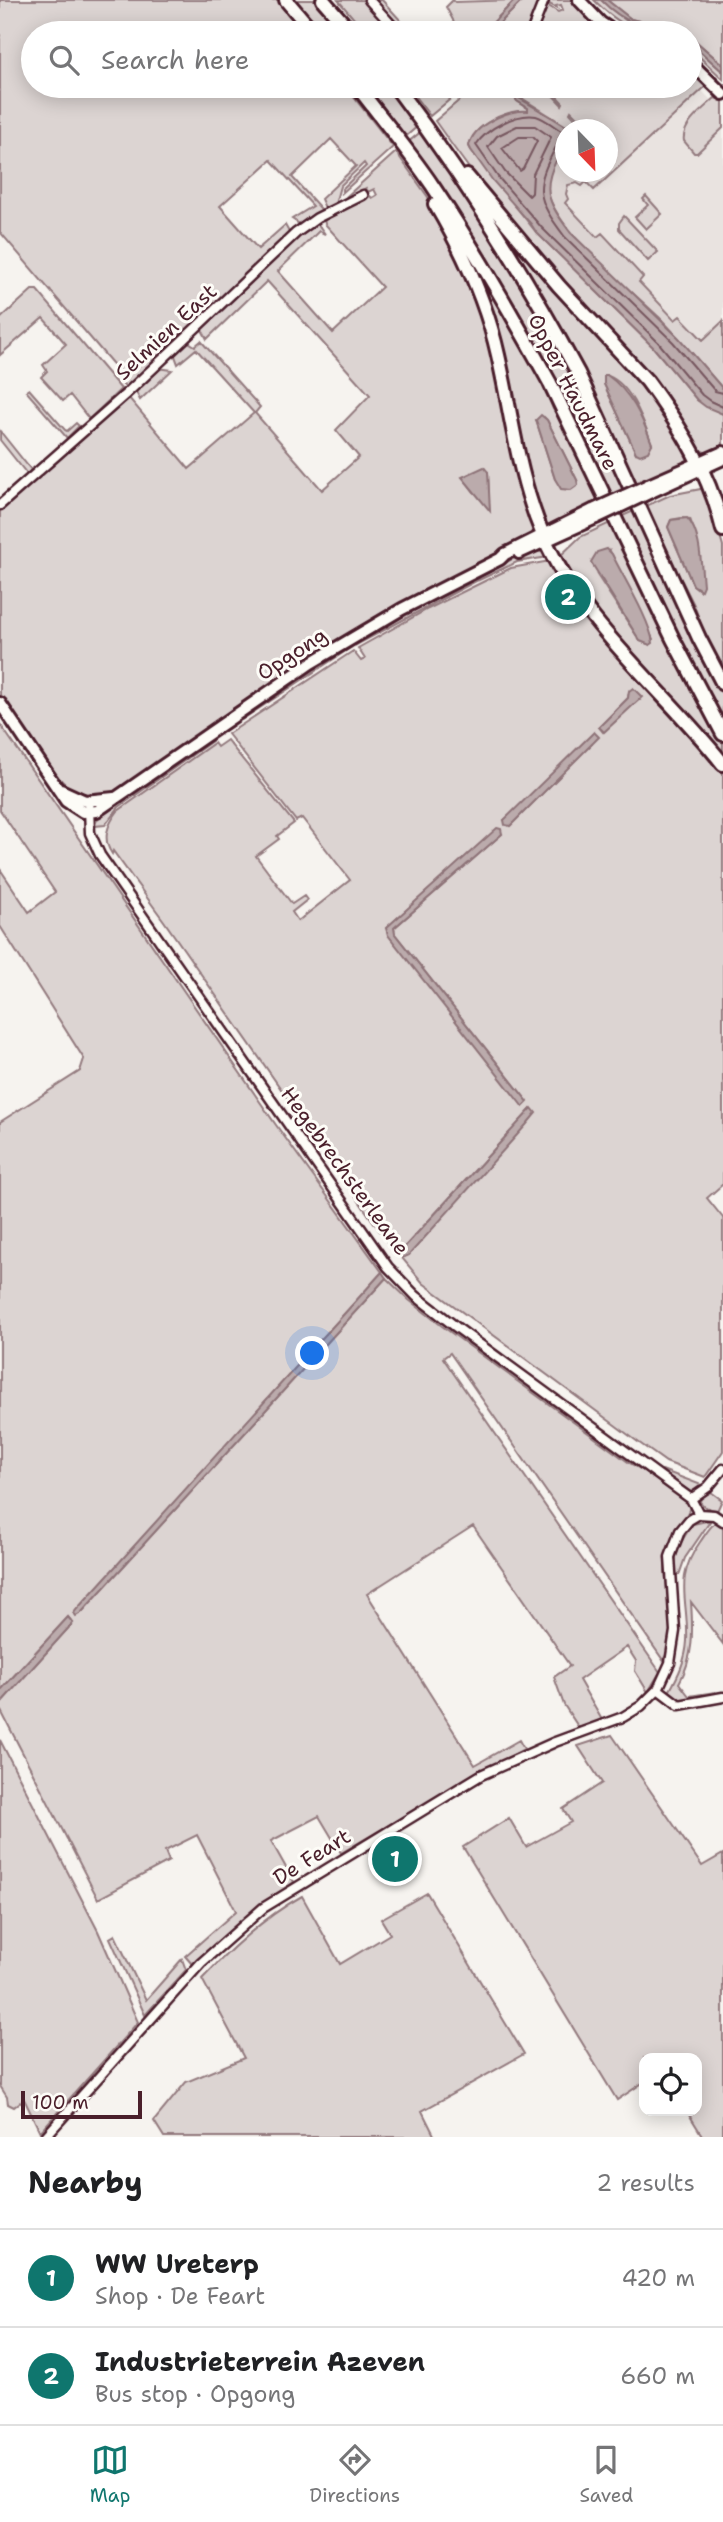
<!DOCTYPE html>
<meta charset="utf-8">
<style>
body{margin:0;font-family:"Shantell Sans",sans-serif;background:#f2f2f2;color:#202124}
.controls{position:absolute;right:21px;bottom:21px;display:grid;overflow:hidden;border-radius:14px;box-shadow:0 4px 18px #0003}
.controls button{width:63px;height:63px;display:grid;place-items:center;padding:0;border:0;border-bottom:2px solid #e0e0e0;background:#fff;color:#202124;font:35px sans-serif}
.compass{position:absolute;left:555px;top:119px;width:63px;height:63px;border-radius:50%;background:#fff;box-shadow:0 4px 18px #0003;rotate:157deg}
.scale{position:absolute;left:21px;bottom:18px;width:121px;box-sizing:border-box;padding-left:7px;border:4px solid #4a1f2b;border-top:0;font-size:19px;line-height:24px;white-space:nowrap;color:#4a1f2b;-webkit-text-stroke:5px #fdfcf7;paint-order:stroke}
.you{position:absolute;left:313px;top:1354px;width:24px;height:24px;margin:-18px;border:5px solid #fff;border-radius:50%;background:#1a73e8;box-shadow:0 0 0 10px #1a73e833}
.badge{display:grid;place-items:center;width:46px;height:46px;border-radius:50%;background:#0f766e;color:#fff;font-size:23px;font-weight:700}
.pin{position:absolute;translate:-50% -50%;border:4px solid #fff;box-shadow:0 2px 7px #0006}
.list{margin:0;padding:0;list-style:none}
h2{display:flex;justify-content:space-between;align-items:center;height:91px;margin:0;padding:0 28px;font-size:30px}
h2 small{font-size:23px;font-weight:400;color:#757577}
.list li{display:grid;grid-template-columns:46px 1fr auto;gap:21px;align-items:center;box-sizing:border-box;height:98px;padding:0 28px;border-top:2px solid #e0e0e0}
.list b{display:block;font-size:26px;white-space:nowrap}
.list p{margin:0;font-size:23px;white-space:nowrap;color:#757577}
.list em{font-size:23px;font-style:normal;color:#757577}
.icon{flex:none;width:38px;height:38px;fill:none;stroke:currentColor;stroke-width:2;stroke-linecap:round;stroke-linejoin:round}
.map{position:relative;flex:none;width:723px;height:2137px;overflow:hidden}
.search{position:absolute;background:#fff;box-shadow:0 4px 18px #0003;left:21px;right:21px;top:21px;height:77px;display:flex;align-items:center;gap:18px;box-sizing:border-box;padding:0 24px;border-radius:38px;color:#757577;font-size:26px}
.sheet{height:287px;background:#fff}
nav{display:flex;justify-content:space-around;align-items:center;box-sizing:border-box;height:98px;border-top:2px solid #e0e0e0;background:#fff;font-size:19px;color:#757577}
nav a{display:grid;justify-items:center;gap:4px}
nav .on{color:#0f766e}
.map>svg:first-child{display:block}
</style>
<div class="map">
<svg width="723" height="2137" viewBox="0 0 723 2137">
<rect width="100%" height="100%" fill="#f6f3ef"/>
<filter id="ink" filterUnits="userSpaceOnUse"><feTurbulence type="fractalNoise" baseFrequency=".0143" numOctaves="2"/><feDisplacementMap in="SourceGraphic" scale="14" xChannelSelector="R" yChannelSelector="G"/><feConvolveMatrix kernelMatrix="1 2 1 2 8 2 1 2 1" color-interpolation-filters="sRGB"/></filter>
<g filter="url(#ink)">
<path fill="#e9e3e0" d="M690,79l33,33v285l-180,-192 33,-33h32l82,-86z"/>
<path fill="#dcd4d2" stroke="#937a7e" stroke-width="2" fill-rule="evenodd" d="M0,0h279l25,33h-271v53h312l48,61 -51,46v-4l24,-23 -2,-3 -24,23 -5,18 -10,4 -4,-9 35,-33 -25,-27 -39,38 29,32 -1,4 -19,12 -9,-6 21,-13 -42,-46 -51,46 38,43 27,-24 5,9 -163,154 -5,-5 3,-3 -13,-17 -112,-131z
M293,0h26l28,33h-26z
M338,0h27l29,33h-28z
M373,0h9l30,33h-8z
M453,0l2,2 60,-2 -32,33h-27l-3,-13 -7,-13z
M523,0h17l-12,33h-39z
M548,0h27l34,33h-10l-18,-8 -24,8h-23l11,-29 13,8 5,-2 -2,-5 -5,1 1,2 -10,-5z
M594,0h7l27,22 43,11c-37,0 -51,-7 -77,-33z
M607,0h116v65l-33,-29v-3l-59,-14z
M690,42l33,30v7l-33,-31z
M690,67l15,15v5l-111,103 -8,-8 -4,4 -5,-3 -9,2 -2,9 2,5 -3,4 32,34 5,-4 41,44 -4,5 36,38 5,-4 23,24 20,-19v68c-21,-24 -41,-49 -64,-72 -32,-31 -102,-84 -112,-127 -3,-16 13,-35 18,-50l1,32h42v-42l-19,-1 -18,-18 -1,2 15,16h-14l-54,-34 5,-9h22l18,19 1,-2 -16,-17h143z
M364,86h25l30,39 -15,13z
M407,86h59l-36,30z
M476,86h9l13,8 7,-2 6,-6h7l-5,9 4,6 12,8 -1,2c-20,-1 -55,13 -59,35l2,4 65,82 117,115 44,53 26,14v36l-16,3 -10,-4c-89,-107 -182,-213 -262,-328z
M715,98l8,3v27l-26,25h-3l-10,-12c-3,-16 20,-33 31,-43z
M423,130l69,103 81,143 54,113 -17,8 -203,-354z
M396,152l39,55 46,99 53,219 -4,11 -46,26 -1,-1 -60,33 -296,192 -15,8 -23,4 -17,-7 -18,-18 -54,-77v-186l125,-111 4,-1 60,71 65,-56 -58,-64 -18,15 -4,-11 13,-12 8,5 6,-5 59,66 -5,6 67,77 37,-33 -23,-27 34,-35 -103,-114 -60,58 -6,-11 87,-83 29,-22 8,11 -6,-3 -41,40 55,62 49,-46 -57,-63 -1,-5 46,-23 2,2 5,-3 -3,-6 -6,3 -2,-4 -15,9 -4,-1zM488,472l1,23 -15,-3 -11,-15z
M646,196l16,18 -16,15 -11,-12 13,-12 -5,-6z
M480,197l165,186 47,75 -2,4 -54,22 -54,-114zM604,375c26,5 40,47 48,69l-16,9 -32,-69z
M624,216l34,36 -10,9 -29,-32v-6z
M456,229l82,141 15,39 19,29 29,63 -54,27 -7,-7 -32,-130zM544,417l3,3 30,60 -22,-1 -19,-59z
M32,290h5l84,99 -32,30 -19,-24 -7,6 -22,-24 6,-6 -4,-6 23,-21 -23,-26 -43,37v-36z
M158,368l14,2 -32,30 -5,-10z
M29,389l36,41 2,1 9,-8 3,3 -12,12 -41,-47z
M0,431l31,39 -4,4 -27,-34z
M706,488l17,58v127l-16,-32 -13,-36 -12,-24 -10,-14 -26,-61 24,-11zM681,518l9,1 7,20 2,51 -6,-5 -25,-58 3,-7z
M636,510l58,128 29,56v31l-40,-76 -63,-132z
M612,522l111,221v17l-117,-130 -48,-72 22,-21zM610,551l43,88 -3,6 -10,-4 -43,-66z
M529,551l14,1 5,5 -31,5 -38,18 -1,-3 12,-5v-2z
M550,561l3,1 11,24 12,20 147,162v416l-16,14 16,20v233l-18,26 -39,-15 -28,-20 -215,-159 -21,-25 7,-3 19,-22 104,-125 -133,145 -8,-6 -227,-326 -51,-70 -1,3c-10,-15 -5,-29 6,-43l96,-68 3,4 10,-7 67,83 -17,13 2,3 -23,17 36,48 12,-8 3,4 -15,12 6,9 52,-41 -48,-62 -6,3 -68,-87 125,-83 8,10 4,-2 -7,-11 70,-39 83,-41zM629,691l10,9h-2l-34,32 -4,-5 29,-29zM598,737l-88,89 -6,-6 10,-8zM497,829l5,5 -108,94 1,6 133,168 -142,-174z
M476,576l2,4 -122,65v-5z
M348,647l2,1 -107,71v-5l50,-34z
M0,724l276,401 106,147 -308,341h7l305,-335 23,22 33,26 186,136 26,15 33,25 3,5c-7,20 -23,33 -25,56 -1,27 16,75 -2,97l-213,-307 -7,5 217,314 -12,20 -13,-21 1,-10 -9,-14 -48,33 23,40 -23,8 -15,-23 -10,-28 16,-11 -97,-140 -106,68 108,171 44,-25 5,9 -81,44 -102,60 -22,-37 -48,25 23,41 -46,33 -56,49 -7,-8 51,-45 -39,-76 -32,16 4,10 -71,38 -98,-190v-5l73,-81 -5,-6 -68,74v-569l80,-51 4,-12 -84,-133v-57l29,43 26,-20 -55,-82z
M211,739l1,2 -93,66 -14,18 -11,1 5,-10 13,-10z
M662,1470l42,16 -13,6 -31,-21z
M711,1492l11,8 -5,11 -12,-4 -5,-5 1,-5z
M711,1520l-26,38 -6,17h-3c-4,-19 5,-35 17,-51z
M717,1521l6,5v118l-32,-42c2,29 3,55 -12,81l10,13 26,-4 1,3c-18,4 -33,11 -47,-3 9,-16 17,-32 18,-51 2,-41 -14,-61 13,-99 5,-7 10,-16 17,-21z
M612,1735l90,131 21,-12v283h-20l-16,-26h10v-53h-53v24l-27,18 -154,-253 46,-29 17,29 45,-25 -8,-13 39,-26 -24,-37z
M0,1740l98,191 40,91 -98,110 -16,-33 -10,8 -6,-3 -1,-7 -7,-11z
M427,1893l97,161 -102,57 13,26h-271l-10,-16 32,-39 58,-24 -42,-79c29,-31 62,-62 100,-83l38,68 50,-30 -9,-15z
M115,1935l31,65 36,-41 4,11 -41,45 -35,-77z"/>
<path fill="#bbabac" stroke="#8e7378" stroke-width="2" d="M515,0h8l-32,32 -8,1z
M601,0h6l24,19 52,14c-31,0 -60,-10 -82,-33z
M690,36l33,29v7l-33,-30z
M518,86h4l-5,7 2,5 52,31 -5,1c0,12 -4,20 -10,31 -16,31 -5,45 14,71l109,106 44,51v25l-17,-7 -9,-7 -44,-53 -117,-115 -5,-8 -38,-43 -22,-31 -2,-4c4,-21 39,-37 59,-35v-3l-11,-7 -4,-6z
M604,375h3c24,17 35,42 45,69l-4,8 -8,3 -4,-2 -32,-69z
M541,415l6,5 30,60 1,5 -7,5 -10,-1 -6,-10 -19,-59z
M484,467l4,5 2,39 -28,-34z
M687,518c14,14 14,47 16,67l-2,5 -8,-5 -25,-58 3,-7z
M607,549l5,5c11,23 38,66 41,89l-3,2 -10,-4 -49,-79 6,-10z
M633,688l9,9 -38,35 -5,-5 29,-29 1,-7z
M594,732l5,5 -89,89 -5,-1 -1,-5z
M497,828l4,1 1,5 -108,94 1,6 133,168 -5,5 -135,-172 -2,-7z
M532,1108l4,5 -10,12 -117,130 -7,3 -3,-5z
M382,1272l4,6 -305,335 -5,3 -2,-3 3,-4z
M68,1617l5,6 -73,81v-13z"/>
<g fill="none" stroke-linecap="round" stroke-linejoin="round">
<path stroke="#77575f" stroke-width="2" d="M517,126h18l16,11 -18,37 -1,19 -3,3 -24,-24 -17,-25 9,-11z
M566,134c-9,-5 -21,-16 -30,-18 -20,-3 -49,12 -60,29l22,32 44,51 116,114 44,53 8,6 13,6
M519,137h14l4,4 -14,28 -3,2 -18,-23z
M566,141l-9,4c-23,42 -22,53 8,92l108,105 42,49 8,2"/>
<g stroke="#4a1f2b" stroke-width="13">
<path id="minor" d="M369,0l30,33
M531,33l13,-33
M489,86l6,3 12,-3
M0,505l127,-112 169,-160 21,-15 46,-23
M89,808l1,25 10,22 288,412 28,29 40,31 235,172 8,15 15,1 9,6
M691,1499l17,-12 15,-18
M658,1689l21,16 44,-8
M45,2137l156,-174 62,-55 218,-133 74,-33 68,-25 18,-11 17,-17 12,-26 5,-32 -5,-74 10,-26 9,-11 10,-6"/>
</g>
<g stroke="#4a1f2b" stroke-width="16">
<path id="major" d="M579,0l22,23 15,10
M690,62l33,32
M648,485l75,-33
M651,492l72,-33
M519,553l77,-35
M0,703l66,98 17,11 14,-1 214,-148 91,-54 98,-50 5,-5 88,-44
M61,790l24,11 29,-3"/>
</g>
<g stroke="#4a1f2b" stroke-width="18">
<path id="highway" d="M286,0l28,33
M323,0l29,33
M357,86c25,33 52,65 75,99 43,64 81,131 118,198l123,256 50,95
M395,86c69,91 129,187 183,287l121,265 24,46
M467,176l92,110 88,95c34,46 63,93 76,149
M435,204c28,47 51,97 63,151 14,61 20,122 45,180 39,91 120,153 180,229"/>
</g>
<use href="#minor" stroke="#fdfcf7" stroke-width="8"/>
<use href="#major" stroke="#fdfcf7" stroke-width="10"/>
<use href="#highway" stroke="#fdfcf7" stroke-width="12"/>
<g stroke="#4a1f2b" stroke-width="16" stroke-linecap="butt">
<path id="major-bridge" d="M593,510l55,-25
M596,518l55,-26"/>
</g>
<use href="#major-bridge" stroke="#fdfcf7" stroke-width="10"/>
</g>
</g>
<g text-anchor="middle" stroke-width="6" stroke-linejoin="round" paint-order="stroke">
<g font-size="21" fill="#4a1f2b" stroke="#fdfcf7">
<text transform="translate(166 332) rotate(-43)" y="7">Selmien East</text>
<text transform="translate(573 392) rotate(63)" y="7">Opper Haudmare</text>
<text transform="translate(292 654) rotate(-33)" y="7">Opgong</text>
<text transform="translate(345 1171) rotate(54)" y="7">Hegebrechsterleane</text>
<text transform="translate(312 1857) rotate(-32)" y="7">De Feart</text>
</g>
</g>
</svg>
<div class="controls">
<button><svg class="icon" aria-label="locate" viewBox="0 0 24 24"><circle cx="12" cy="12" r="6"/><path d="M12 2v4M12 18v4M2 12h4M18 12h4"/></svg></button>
</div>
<svg class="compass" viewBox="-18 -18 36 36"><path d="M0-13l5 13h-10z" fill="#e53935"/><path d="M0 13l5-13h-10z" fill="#757577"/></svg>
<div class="scale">100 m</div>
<div class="you"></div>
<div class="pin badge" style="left:395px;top:1859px">1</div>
<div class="pin badge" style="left:568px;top:597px">2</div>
<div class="search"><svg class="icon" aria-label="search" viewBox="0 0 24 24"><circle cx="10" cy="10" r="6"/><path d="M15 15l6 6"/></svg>Search here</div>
</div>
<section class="sheet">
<h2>Nearby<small>2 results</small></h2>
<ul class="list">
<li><span class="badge">1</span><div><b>WW Ureterp</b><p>Shop · De Feart</p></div><em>420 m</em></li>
<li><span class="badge">2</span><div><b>Industrieterrein Azeven</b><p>Bus stop · Opgong</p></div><em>660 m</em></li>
</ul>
</section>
<nav>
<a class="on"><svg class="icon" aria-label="map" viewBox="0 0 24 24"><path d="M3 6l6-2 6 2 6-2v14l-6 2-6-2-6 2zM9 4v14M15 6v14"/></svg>Map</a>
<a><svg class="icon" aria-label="directions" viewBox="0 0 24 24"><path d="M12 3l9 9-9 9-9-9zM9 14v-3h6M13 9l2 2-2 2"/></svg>Directions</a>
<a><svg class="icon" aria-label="saved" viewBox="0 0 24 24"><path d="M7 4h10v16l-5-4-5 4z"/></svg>Saved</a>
</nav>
